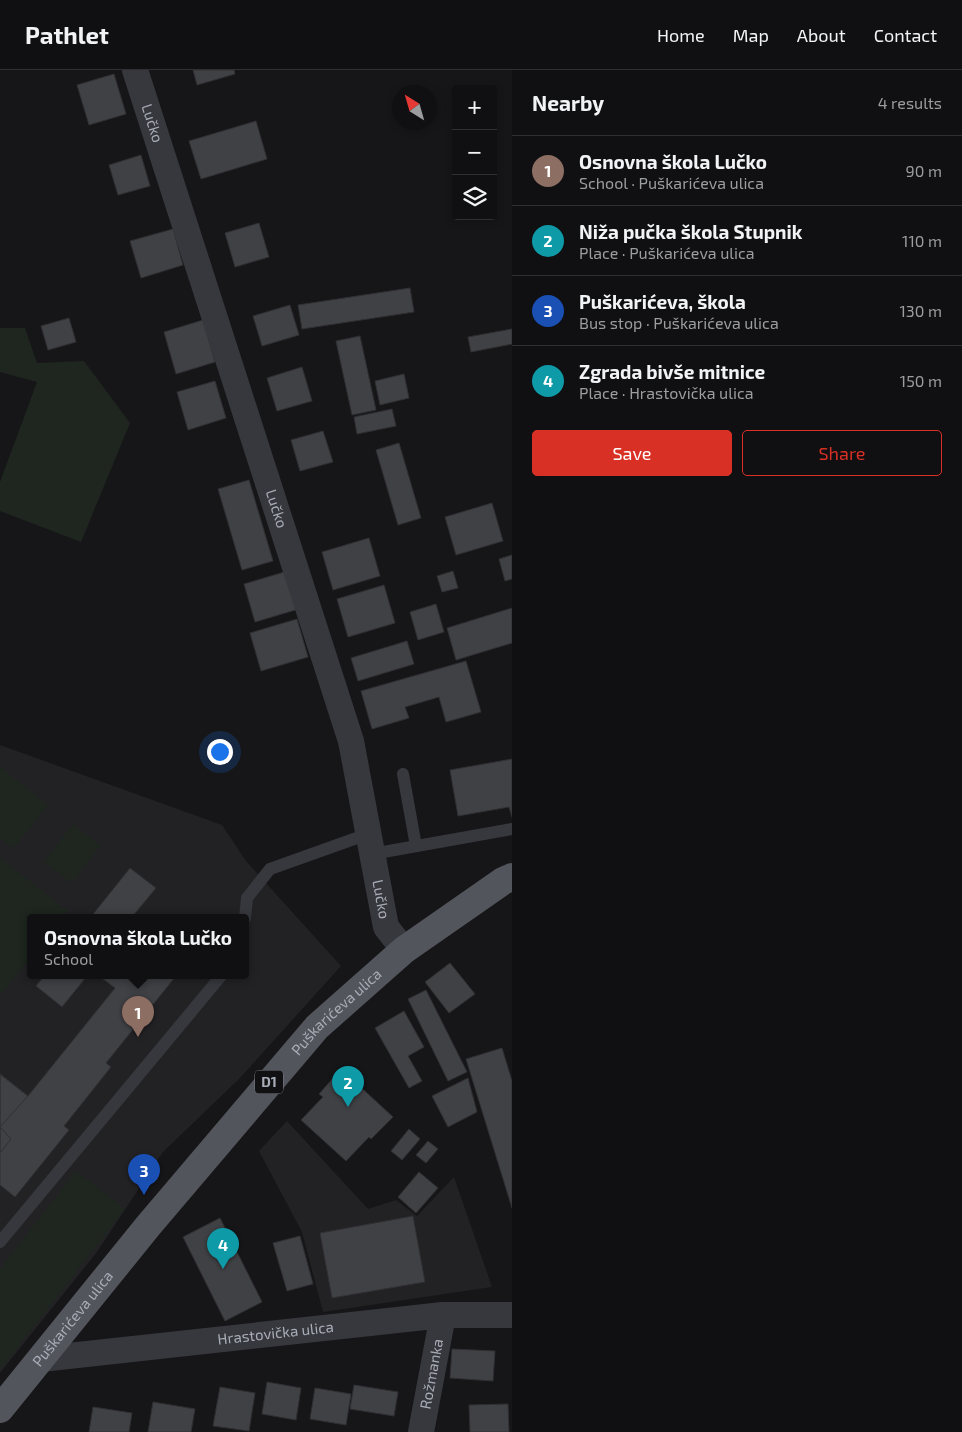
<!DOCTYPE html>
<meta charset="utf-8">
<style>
body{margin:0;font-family:"Exo 2",sans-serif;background:#19191b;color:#f1f3f6}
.controls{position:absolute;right:15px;top:15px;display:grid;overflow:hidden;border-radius:5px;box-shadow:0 2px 8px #0003}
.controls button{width:45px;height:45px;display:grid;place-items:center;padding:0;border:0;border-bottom:1px solid #303032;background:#101012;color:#f1f3f6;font:25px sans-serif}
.compass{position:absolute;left:392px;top:15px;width:45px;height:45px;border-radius:50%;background:#101012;box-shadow:0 2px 8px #0003;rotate:323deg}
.you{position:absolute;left:219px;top:681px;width:18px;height:18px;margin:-12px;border:4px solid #fff;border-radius:50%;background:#1a73e8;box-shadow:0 0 0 8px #1a73e833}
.badge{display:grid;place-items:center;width:32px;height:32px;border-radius:50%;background:#d93025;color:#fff;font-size:16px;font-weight:700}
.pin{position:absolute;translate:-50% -41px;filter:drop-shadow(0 1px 2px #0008)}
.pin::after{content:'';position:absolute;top:26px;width:18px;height:15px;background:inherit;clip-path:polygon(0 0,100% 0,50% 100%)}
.popup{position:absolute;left:27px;top:844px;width:222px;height:65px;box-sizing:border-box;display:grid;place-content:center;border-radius:5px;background:#101012;filter:drop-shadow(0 1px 4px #0005);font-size:16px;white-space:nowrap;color:#9c9d9f}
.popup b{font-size:19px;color:#f1f3f6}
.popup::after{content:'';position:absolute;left:50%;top:100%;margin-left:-10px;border:10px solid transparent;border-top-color:#101012}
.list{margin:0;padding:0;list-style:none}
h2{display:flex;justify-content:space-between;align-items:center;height:65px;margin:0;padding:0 20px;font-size:21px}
h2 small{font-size:16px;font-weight:400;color:#9c9d9f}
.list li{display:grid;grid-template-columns:32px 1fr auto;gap:15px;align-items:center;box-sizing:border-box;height:70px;padding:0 20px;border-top:1px solid #303032}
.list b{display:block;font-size:19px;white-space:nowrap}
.list p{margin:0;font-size:16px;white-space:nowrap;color:#9c9d9f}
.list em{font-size:16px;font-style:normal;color:#9c9d9f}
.actions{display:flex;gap:10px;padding:15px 20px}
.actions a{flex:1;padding:11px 0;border:1px solid #d93025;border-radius:5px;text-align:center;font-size:18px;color:#d93025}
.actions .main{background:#d93025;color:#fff}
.icon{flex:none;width:28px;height:28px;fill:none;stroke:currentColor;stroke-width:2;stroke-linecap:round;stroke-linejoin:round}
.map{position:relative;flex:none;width:512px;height:1362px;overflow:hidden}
header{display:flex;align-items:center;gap:30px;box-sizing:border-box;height:70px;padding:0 25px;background:#101012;border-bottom:1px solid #303032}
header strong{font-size:24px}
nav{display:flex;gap:28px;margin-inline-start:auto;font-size:18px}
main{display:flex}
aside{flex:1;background:#101012}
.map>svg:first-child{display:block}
</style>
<header>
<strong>Pathlet</strong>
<nav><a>Home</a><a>Map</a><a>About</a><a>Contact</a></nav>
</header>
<main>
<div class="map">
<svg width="512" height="1362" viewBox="0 0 512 1362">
<rect width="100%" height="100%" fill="#161618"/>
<path fill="#222225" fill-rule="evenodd" d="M0,675l222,80 24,36 95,105 -101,112 -77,74 -66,100 -97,121zM31,848h215v58h-215z
M287,1051l81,88 28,-9 21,16 37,-39 38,110 -169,25 -21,-80 -43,-81z"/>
<path fill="#1e261f" d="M0,258h25l12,35 47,-2 46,62 -49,119 -81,-31v-29l37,-100 -37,-10z
M0,697l48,38 -35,44 -13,-11z
M73,754l28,21 -29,38 -28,-21z
M0,788l68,53 -6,7h-31l-1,40 -28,35 -2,-2z
M76,1101l49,38 -125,161v-101z"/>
<path fill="#404145" stroke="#303034" d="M193,0h41l1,4 -38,11z
M114,4l12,40 -37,11 -12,-40z
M256,51l11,38 -66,20 -12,-38z
M141,85l9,31 -32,9 -9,-30z
M259,153l10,34 -34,10 -10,-34z
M173,159l10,36 -42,13 -11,-37z
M410,218l4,24 -112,17 -4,-24z
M290,235l9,30 -37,11 -9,-30z
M69,248l7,24 -28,8 -7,-24z
M203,250l12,42 -39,12 -12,-42z
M512,259v15l-41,8 -3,-15z
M360,266l16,74 -24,5 -16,-74z
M302,297l10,34 -35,10 -10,-33z
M404,304l5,24 -29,7 -5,-24z
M215,311l11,37 -38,12 -11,-38z
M392,339l4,17 -39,8 -3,-17z
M323,361l10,31 -33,9 -9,-31z
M399,373l22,75 -23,7 -22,-75z
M249,410l24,81 -31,9 -24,-81z
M492,433l11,38 -47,14 -11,-38z
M369,468l11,38 -47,14 -11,-38z
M512,485v24l-7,2 -6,-22z
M291,500l11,38 -47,14 -11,-38z
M453,501l5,17 -16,4 -5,-16z
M384,515l11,38 -47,14 -11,-38z
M436,534l8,28 -26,8 -8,-28z
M512,538v35l-56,17 -9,-32z
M297,549l11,38 -47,14 -11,-38z
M407,571l7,23 -56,17 -7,-23z
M466,591l15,51 -35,10 -7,-25 -34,10 4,11 -37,11 -11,-38z
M512,689v58l-3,-10 -51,9 -8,-46z
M130,798l26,20 -24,29 2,1h-44z
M450,893l25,31 -26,19 -24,-31z
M44,906h43l-25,31 -26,-21z
M99,906h77l-70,87 5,4 -47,59 5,4 -54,67 -15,-12v-111l28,22 87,-108z
M426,920l41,82 -19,9 -40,-82z
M404,941l20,36 -16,9 14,25 -13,7 -34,-60z
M502,978l10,33v127l-46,-149z
M341,999l52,48 -22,22 -2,-2 -23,24 -45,-41 22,-23 -4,-3z
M0,1004l28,22 -28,31 11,12 -11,14z
M468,1008l9,34 -29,15 -16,-31z
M409,1059l11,10 -18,21 -11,-9z
M428,1071l10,8 -12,14 -10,-8z
M419,1102l19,16 -22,25 -18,-16z
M413,1146l12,66 -93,16 -12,-65z
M220,1148l42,84 -37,19 -42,-84z
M300,1166l13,48 -26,7 -14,-48z
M452,1279l43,2 -2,30 -43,-3z
M267,1312l34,6 -5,32 -34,-6z
M354,1315l44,7 -4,24 -44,-7z
M220,1317l35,6 -6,38 -36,-5z
M315,1318l36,6 -5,31 -36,-6z
M153,1332l42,7 -4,23h-43z
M508,1334l1,28h-39l-1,-27z
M93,1337l39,6 -3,19h-40z"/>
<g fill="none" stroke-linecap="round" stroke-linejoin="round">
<path stroke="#37383d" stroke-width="12" d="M403,704l13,72
M372,784l140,-25
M245,848l2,-20 23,-29 98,-35
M0,1172l221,-266"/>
<g stroke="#37383d" stroke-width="26">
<path id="s1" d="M135,0l216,671 35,186 18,23"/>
<path id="s2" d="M41,1289l402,-44h69"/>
<path id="s3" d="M421,1362l22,-117"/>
</g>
<path stroke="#53555c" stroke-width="28" id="s4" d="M0,1339l148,-183 169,-199 87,-77 99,-69 9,-4"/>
</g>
<g text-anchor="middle" stroke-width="4" stroke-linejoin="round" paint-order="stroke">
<rect fill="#111113" stroke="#7b7e86" stroke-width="1" x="255" y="1000.5" width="28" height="23" rx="4"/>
<g font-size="14" font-weight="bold" fill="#a8adb8">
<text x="269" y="1017">D1</text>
</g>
<g font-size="15" fill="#a8adb8" stroke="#111113">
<text dy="5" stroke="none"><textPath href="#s1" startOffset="56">Lučko</textPath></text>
<text dy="5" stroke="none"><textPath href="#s1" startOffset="461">Lučko</textPath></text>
<text dy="5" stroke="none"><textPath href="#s1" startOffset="866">Lučko</textPath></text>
<text dy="5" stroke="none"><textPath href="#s4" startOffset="521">Puškarićeva ulica</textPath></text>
<text dy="5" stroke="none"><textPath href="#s4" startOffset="116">Puškarićeva ulica</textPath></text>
<text dy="5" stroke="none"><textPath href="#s2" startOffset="236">Hrastovička ulica</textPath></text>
<text dy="5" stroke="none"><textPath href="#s3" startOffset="59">Rožmanka</textPath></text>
</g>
</g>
</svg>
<div class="controls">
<button>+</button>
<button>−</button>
<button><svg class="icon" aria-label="layers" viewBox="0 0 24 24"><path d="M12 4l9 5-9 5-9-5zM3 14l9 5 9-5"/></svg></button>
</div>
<svg class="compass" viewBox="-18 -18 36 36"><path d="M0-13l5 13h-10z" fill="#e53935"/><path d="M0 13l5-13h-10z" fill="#9c9d9f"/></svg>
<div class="you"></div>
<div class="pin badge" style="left:138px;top:967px;background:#8d6e63">1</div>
<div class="popup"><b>Osnovna škola Lučko</b>School</div>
<div class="pin badge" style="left:348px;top:1037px;background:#0f9aa8">2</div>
<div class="pin badge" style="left:144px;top:1125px;background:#1a4fb4">3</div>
<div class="pin badge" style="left:223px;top:1199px;background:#0f9aa8">4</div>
</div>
<aside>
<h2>Nearby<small>4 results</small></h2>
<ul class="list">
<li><span class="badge" style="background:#8d6e63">1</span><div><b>Osnovna škola Lučko</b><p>School · Puškarićeva ulica</p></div><em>90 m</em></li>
<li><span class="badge" style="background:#0f9aa8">2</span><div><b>Niža pučka škola Stupnik</b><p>Place · Puškarićeva ulica</p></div><em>110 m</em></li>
<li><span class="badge" style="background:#1a4fb4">3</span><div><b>Puškarićeva, škola</b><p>Bus stop · Puškarićeva ulica</p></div><em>130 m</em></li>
<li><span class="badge" style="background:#0f9aa8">4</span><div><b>Zgrada bivše mitnice</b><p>Place · Hrastovička ulica</p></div><em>150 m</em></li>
</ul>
<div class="actions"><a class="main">Save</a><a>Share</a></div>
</aside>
</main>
